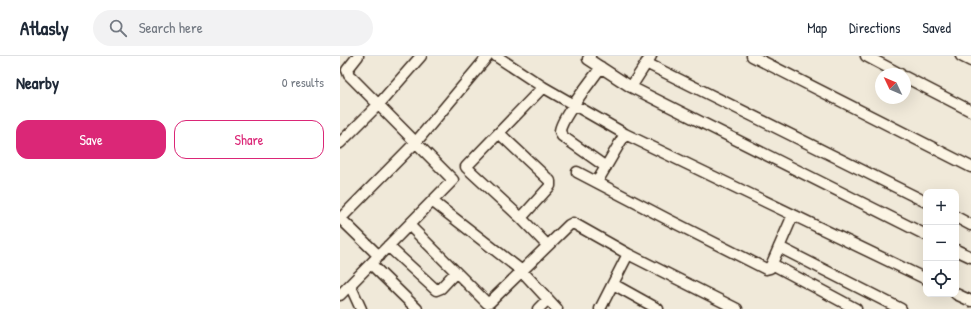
<!DOCTYPE html>
<meta charset="utf-8">
<style>
body{margin:0;font-family:"Patrick Hand",sans-serif;background:#f2f2f3;color:#1f2937}
.controls{position:absolute;right:12px;bottom:12px;display:grid;overflow:hidden;border-radius:8px;box-shadow:0 4px 16px #0002}
.controls button{width:36px;height:36px;display:grid;place-items:center;padding:0;border:0;border-bottom:1px solid #e0e1e3;background:#fff;color:#1f2937;font:20px sans-serif}
.compass{position:absolute;left:535px;top:12px;width:36px;height:36px;border-radius:50%;background:#fff;box-shadow:0 4px 16px #0002;rotate:314deg}
.list{margin:0;padding:0;list-style:none}
h2{display:flex;justify-content:space-between;align-items:center;height:52px;margin:0;padding:0 16px;font-size:17px}
h2 small{font-size:13px;font-weight:400;color:#747a83}
.actions{display:flex;gap:8px;padding:12px 16px}
.actions a{flex:1;padding:9px 0;border:1px solid #db2777;border-radius:12px;text-align:center;font-size:14px;color:#db2777}
.actions .main{background:#db2777;color:#fff}
.icon{flex:none;width:22px;height:22px;fill:none;stroke:currentColor;stroke-width:2;stroke-linecap:round;stroke-linejoin:round}
.map{position:relative;flex:none;width:631px;height:253px;overflow:hidden}
header{display:flex;align-items:center;gap:24px;box-sizing:border-box;height:56px;padding:0 20px;background:#fff;border-bottom:1px solid #e0e1e3}
header strong{font-size:19px}
nav{display:flex;gap:22px;margin-inline-start:auto;font-size:14px}
.search{width:280px;height:36px;background:#f2f2f3;display:flex;align-items:center;gap:10px;box-sizing:border-box;padding:0 14px;border-radius:22px;color:#747a83;font-size:15px}
main{display:flex}
aside{flex:1;background:#fff}
.map>svg:first-child{display:block}
</style>
<header>
<strong>Atlasly</strong>
<div class="search"><svg class="icon" aria-label="search" viewBox="0 0 24 24"><circle cx="10" cy="10" r="6"/><path d="M15 15l6 6"/></svg>Search here</div>
<nav><a>Map</a><a>Directions</a><a>Saved</a></nav>
</header>
<main>
<aside>
<h2>Nearby<small>0 results</small></h2>
<ul class="list">
</ul>
<div class="actions"><a class="main">Save</a><a>Share</a></div>
</aside>
<div class="map">
<svg width="631" height="253" viewBox="0 0 631 253">
<rect width="100%" height="100%" fill="#f0e9d9"/>
<filter id="ink" filterUnits="userSpaceOnUse"><feTurbulence type="fractalNoise" baseFrequency=".025" numOctaves="2"/><feDisplacementMap in="SourceGraphic" scale="8" xChannelSelector="R" yChannelSelector="G"/><feConvolveMatrix kernelMatrix="1 2 1 2 8 2 1 2 1" color-interpolation-filters="sRGB"/></filter>
<g filter="url(#ink)">
<g fill="none" stroke-linecap="round" stroke-linejoin="round">
<g stroke="#3b2a1e" stroke-width="13">
<path id="street" d="M156,0l47,31 82,47 301,145
M250,0l-2,3 43,28 20,-31
M412,0l219,111
M526,0l34,18
M621,0l10,5
M306,7l280,139
M261,11c-9,13 -40,51 -41,64l2,5 44,31
M565,21l66,34
M203,31l-77,80 55,51 26,27
M291,31l295,148
M159,77l51,48v5l-29,32
M0,87l39,-39 42,-48
M237,116l92,48 97,49 4,-1 23,-53
M257,126l28,-48
M92,145l90,70 35,38
M616,161l15,8
M0,162l39,38
M1,162l75,-76 72,-86
M69,169l78,78 3,-1 79,-77 4,-2 55,31 109,55
M48,190l48,44 5,-2 15,-16
M439,191l122,62
M616,194l15,7
M31,208l46,45
M432,208l84,45
M273,228l45,25
M10,229l11,24
M616,238l15,7
M0,239l113,-115 -104,-105 -2,-5 11,-14
M198,253l10,-10
M260,253l28,-55"/>
</g>
<use href="#street" stroke="#fcf5e5" stroke-width="10"/>
</g>
</g>
</svg>
<div class="controls">
<button>+</button>
<button>−</button>
<button><svg class="icon" aria-label="locate" viewBox="0 0 24 24"><circle cx="12" cy="12" r="6"/><path d="M12 2v4M12 18v4M2 12h4M18 12h4"/></svg></button>
</div>
<svg class="compass" viewBox="-18 -18 36 36"><path d="M0-13l5 13h-10z" fill="#e53935"/><path d="M0 13l5-13h-10z" fill="#747a83"/></svg>
</div>
</main>
